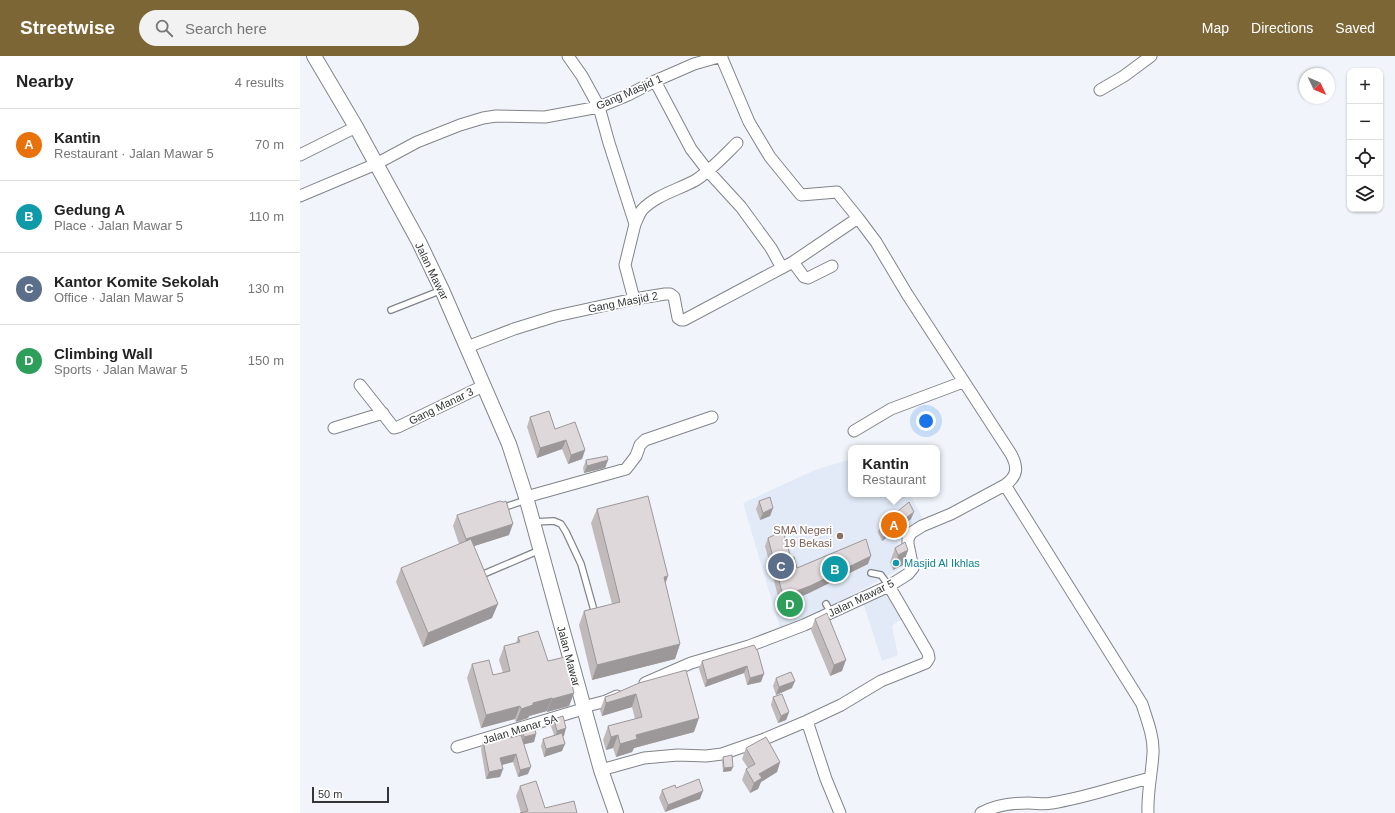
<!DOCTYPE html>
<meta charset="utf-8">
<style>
body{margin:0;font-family:Helvetica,sans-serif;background:#f2f2f2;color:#222}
.controls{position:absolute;right:12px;top:12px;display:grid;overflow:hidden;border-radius:8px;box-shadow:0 1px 3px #0004}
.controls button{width:36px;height:36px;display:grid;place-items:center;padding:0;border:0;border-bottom:1px solid #e0e0e0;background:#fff;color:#222;font:20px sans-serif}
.compass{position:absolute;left:999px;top:12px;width:36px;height:36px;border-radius:50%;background:#fff;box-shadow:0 1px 3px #0004;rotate:134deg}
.scale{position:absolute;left:12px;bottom:10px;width:77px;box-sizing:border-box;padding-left:4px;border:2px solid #333537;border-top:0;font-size:11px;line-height:14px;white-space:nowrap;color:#333537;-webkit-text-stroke:3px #fff;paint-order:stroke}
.you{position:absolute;left:626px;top:365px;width:14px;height:14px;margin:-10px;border:3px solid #fff;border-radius:50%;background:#1a73e8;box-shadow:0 0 0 6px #1a73e833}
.badge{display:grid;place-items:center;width:26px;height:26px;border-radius:50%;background:#7c6636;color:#fff;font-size:13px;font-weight:700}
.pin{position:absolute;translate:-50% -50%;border:2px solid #fff;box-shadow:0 1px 4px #0006}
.popup{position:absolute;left:548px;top:389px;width:92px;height:52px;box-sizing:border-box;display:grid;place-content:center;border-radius:8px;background:#fff;filter:drop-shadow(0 1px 3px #0005);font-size:13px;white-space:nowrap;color:#767676}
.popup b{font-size:15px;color:#222}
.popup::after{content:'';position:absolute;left:50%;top:100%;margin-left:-8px;border:8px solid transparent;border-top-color:#fff}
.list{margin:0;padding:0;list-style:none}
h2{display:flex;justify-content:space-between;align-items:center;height:52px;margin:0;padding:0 16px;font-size:17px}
h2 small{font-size:13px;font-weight:400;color:#767676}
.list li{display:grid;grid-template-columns:26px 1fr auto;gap:12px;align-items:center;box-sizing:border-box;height:72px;padding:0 16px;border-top:1px solid #e0e0e0}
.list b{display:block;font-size:15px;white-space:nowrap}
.list p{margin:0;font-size:13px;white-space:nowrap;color:#767676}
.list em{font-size:13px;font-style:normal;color:#767676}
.icon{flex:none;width:22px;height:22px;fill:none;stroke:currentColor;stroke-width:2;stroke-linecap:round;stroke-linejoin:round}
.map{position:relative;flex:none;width:1095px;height:757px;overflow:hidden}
header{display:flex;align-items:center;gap:24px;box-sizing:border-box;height:56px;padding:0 20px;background:#7c6636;color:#fff}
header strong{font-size:19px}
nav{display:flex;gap:22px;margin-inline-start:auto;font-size:14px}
.search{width:280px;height:36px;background:#f2f2f2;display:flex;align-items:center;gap:10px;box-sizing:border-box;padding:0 14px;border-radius:22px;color:#767676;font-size:15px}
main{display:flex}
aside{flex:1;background:#fff}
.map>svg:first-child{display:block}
</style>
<header>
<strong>Streetwise</strong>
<div class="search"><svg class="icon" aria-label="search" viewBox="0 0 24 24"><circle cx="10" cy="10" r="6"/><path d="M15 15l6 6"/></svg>Search here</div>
<nav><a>Map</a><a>Directions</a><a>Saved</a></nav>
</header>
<main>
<aside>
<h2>Nearby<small>4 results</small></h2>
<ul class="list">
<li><span class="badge" style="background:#e8710a">A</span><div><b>Kantin</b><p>Restaurant · Jalan Mawar 5</p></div><em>70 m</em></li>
<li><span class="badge" style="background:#0f9aa8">B</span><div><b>Gedung A</b><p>Place · Jalan Mawar 5</p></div><em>110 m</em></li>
<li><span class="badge" style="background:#5c6f8a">C</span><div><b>Kantor Komite Sekolah</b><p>Office · Jalan Mawar 5</p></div><em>130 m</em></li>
<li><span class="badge" style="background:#2e9e5b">D</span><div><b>Climbing Wall</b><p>Sports · Jalan Mawar 5</p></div><em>150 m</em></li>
</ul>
</aside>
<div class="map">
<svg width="1095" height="757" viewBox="0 0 1095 757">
<rect width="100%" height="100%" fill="#f1f5fb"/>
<path fill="#e1eaf6" d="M551,403v35h59l13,25 -25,23 7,24 -76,42 -49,20 -37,-125 72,-33z
M585,532l23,32 -10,1 -6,5 6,29 -16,6 -20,-61z"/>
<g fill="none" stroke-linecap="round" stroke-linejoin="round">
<g stroke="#818489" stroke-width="8">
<path id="service" d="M91,254l51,-20
M202,452l24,-8
M233,466l21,-1 7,3 5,8 15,32 14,50
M571,517l10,2 8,11
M179,520l61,-26
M526,548l5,9"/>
</g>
<g stroke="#818489" stroke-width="13">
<path id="minor" d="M268,0l14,20 17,31 10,36 26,81 -10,41 9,34
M421,0l28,66 21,35 31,38 36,-3 21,26 18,24 31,52 104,160c7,13 7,22 -6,31l137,219c5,16 12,33 11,49 -1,20 -6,40 -5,60
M355,25l36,68 17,22 33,36 30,41 11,20
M800,34l24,-14 27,-20
M0,99l56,-28
M0,140l76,-32 41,-22 43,-17 23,-7 13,-2 49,1 54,-10 29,-12 27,-14 39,-17 28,-8
M335,168c2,-4 4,-10 7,-14 14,-15 36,-20 54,-30 15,-10 28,-24 41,-37
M493,206l11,15 4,1 24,-12
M167,291l47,-18 42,-13 78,-17 31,-5h5l4,3 4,21 3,2h3l109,-58 65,-44
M60,329l34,43 4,-1 85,-41
M34,372l49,-15
M554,375l37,-22 72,-27
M226,441l100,-28 10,-13 4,-11 5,-5 67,-23
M345,627l46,-20 58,-17 55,-21 85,-39 19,-12 5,-6 -5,-24v-5l3,-6 11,-7 29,-12 54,-29
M283,651l23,-6 11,-5
M507,665l19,58 14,34
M157,691l126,-38
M301,714l43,-12 34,-3 28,1 16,-2 40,-14 45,-19 34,-16 40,-24 45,-18 3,-5 -1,-5 -39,-67
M681,757c14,-8 31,-10 47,-10 9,0 16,2 24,0 33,-5 66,-17 98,-25"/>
</g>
<g stroke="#818489" stroke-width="16">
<path id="tertiary" d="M14,0l42,71 63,115 23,48 67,154 17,53 75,273 15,43"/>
</g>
<use href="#service" stroke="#fff" stroke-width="5.5"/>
<use href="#minor" stroke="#fff" stroke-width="11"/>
<use href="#tertiary" stroke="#fff" stroke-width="14"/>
</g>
<path fill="#c0babb" d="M230,361l25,12 30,21 -3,9 -14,5 -6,-15 -25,9 -10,-31z
M286,404h22l-3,8 -21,5 -1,-5z
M459,445l14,7 -3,8 -10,4 -4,-11z
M297,453l68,74 15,61 -5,15 -83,21 -13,-55 5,-14 28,-7 -21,-81z
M157,459l52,20 -35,11 18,72 -69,29 -27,-65 5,-14 58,-24 -6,-18z
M611,463l-29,22 -4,-9 3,-7z
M468,482l23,20 6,10 71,-4 -61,30 -27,10 -15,-58z
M595,492l13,2 -5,15 -10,5 -3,-8z
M515,563l27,52 -12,5 -19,-46z
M218,581l30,24 26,32 -5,13 -22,6v-1l-18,5 -1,2 -12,4 -1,-3 -34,9 -14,-50 5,-14 21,11 10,-2 -4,-13 5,-14 12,-3z
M454,589l7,37 -14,3 -3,-12 -39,14 -6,-18 3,-8z
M476,622l16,10 -16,7 -3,-9z
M339,627l55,49 -60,16 -2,4 -16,5 -3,-9 -7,2 -3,-10 5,-14 27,-7 -3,-12 -30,9 -2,-6 5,-13 9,-3z
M473,641l16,15 -3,8 -8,3 -7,-18z
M254,663l10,17h-1l-1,15 -18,6 -3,-11 2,-7 11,-4 -3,-9z
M222,672l14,6 -2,8 -10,2 4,30 -10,3 -5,-15 -11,3 1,4 -3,8 -14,2 -5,-30 2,-8h14l22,-5z
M446,692l34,14 -3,10 -16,10 -3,7 -8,4 -8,-13 4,-11 2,-1 -6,-9z
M423,701l10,10 -2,4 -8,1 -1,-11z
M220,730l25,22 32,5h-56l-5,-17z
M376,732l24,11 -35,13 -6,-14 3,-8z"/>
<path fill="#9c9799" d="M266,384l-4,9 -25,9 3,-10z
M285,394l-3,9 -14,5 3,-9z
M308,404l-3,8 -21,5 3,-7z
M473,452l-3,8 -10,4 3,-7z
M614,456l-3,7 -29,22 3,-8z
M213,468l-4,11 -47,15 4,-11z
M608,494l-5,15 -10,5 5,-15z
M571,500l-3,8 -61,30 -27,10 3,-8z
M368,520l-5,15 1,-14z
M198,548l-6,14 -69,29 5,-14z
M380,588l-5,15 -83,21 5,-15z
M546,604l-4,11 -12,5 4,-11z
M447,610l-3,7 -39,14 2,-7z
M464,618l-3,8 -14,3 3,-7z
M495,625l-3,7 -16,7 3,-8z
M274,637l-5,13 -22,6 5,-13z
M336,638l-4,13 -30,9 4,-13z
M252,642l-5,13 -18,5 -1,2 -12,4 5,-13 12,-6z
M220,650l-5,13 -34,9 5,-13z
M489,656l-3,8 -8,3 3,-7z
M399,662l-5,14 -60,16 -2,4 -16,5 4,-13 16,-9z
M266,672l-2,8 -9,2 2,-7z
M236,678l-2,8 -13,3 3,-8z
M318,679l-5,13 -7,2 5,-13z
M265,688l-3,7 -18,6 2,-8z
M216,698l-3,8 -15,4 2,-8z
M480,706l-3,10 -16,10 -3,7 -8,4 4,-10 5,-9z
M231,711l-3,7 -10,3 2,-7z
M433,711l-2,4 -8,1 1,-4z
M203,713l-3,8 -14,2 3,-7z
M403,735l-3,8 -35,13 3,-7z"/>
<path fill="#dfd8da" stroke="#9c9799" d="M249,355l6,18 20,-7 10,28 -14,5 -5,-15 -26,8 -10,-31z
M307,400l1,4 -21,6 -1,-6z
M348,440l20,80 -4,1 16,67 -83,21 -13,-54 36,-9 -23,-93z
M470,441l3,11 -10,5 -4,-12z
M200,445l3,1 3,-1 7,23 -47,15 -9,-24z
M609,446l5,10 -29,21 -4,-8z
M483,475l8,27 3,-1 3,11 69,-29 5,17 -61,30 -27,10 -15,-58z
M171,483l27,65 -70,29 -27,-65z
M605,486l3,8 -10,5 -3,-7z
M527,557l19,47 -12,5 -19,-46z
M238,575l10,30 17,-4 9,36 -22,6v-1l-19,5v2l-12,4 -1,-3 -34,9 -14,-51 17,-4 4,15 17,-4 -6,-25 16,-4 -2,-5z
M454,589l4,7 6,22 -14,4 -3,-12 -40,14 -5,-19z
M386,614l13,48 -63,17 1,4 -17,5 -2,-9 -7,2 -3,-11 34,-9 -6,-23 -30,9 -1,-6 9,-3 25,-11z
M491,616l4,9 -16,6 -3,-9z
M482,638l7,18 -8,4 -8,-19z
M263,660l3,12 -9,3 -3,-12z
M234,668l2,10 -12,3 -2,-9z
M262,677l3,11 -19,5 -3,-10z
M221,679l10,32 -11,3 -4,-16 -16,4 3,11 -14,3 -6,-31 14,-2v2z
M466,681l14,25 -21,12 3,4 -8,5 -8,-14 9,-5 -9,-16z
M432,699l1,12 -9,1 -1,-11z
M399,723l4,12 -35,14 -6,-15 13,-5 1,3z
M236,725l9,27 29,-7 3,12h-57l8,-2 -8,-25z"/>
<circle fill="#8d6e63" stroke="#fff" stroke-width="1.5" cx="540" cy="480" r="4"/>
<circle fill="#0f9aa8" stroke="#fff" stroke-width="1.5" cx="596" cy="507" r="4"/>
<g text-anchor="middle" stroke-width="3.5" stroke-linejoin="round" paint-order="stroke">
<g font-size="11" fill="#333537" stroke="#fff">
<text transform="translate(329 36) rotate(-24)" y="4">Gang Masjid 1</text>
<text transform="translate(132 215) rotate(64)" y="4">Jalan Mawar</text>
<text transform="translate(323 246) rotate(-11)" y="4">Gang Masjid 2</text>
<text transform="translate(141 350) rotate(-26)" y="4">Gang Manar 3</text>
<text transform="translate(561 542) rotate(-26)" y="4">Jalan Mawar 5</text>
<text transform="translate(269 600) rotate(75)" y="4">Jalan Mawar</text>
<text transform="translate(220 673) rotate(-17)" y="4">Jalan Manar 5A</text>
</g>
<g font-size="11" fill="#785e54" stroke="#fff" text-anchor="end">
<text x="532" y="478">SMA Negeri<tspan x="532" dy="13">19 Bekasi</tspan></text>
</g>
<g font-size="11" fill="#0d838f" stroke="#fff" text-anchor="start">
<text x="604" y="511">Masjid Al Ikhlas</text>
</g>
</g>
</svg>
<div class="controls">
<button>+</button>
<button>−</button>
<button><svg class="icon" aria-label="locate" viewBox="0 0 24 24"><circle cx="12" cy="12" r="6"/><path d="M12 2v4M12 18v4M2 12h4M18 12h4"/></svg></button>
<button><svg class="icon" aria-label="layers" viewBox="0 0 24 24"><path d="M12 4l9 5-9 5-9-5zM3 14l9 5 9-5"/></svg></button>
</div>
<svg class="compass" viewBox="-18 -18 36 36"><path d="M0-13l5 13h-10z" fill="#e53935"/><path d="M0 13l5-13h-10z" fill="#767676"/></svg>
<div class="scale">50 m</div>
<div class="you"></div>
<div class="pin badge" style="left:594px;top:469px;background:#e8710a">A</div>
<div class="popup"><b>Kantin</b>Restaurant</div>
<div class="pin badge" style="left:535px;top:513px;background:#0f9aa8">B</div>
<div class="pin badge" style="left:481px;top:510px;background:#5c6f8a">C</div>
<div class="pin badge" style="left:490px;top:548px;background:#2e9e5b">D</div>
</div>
</main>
